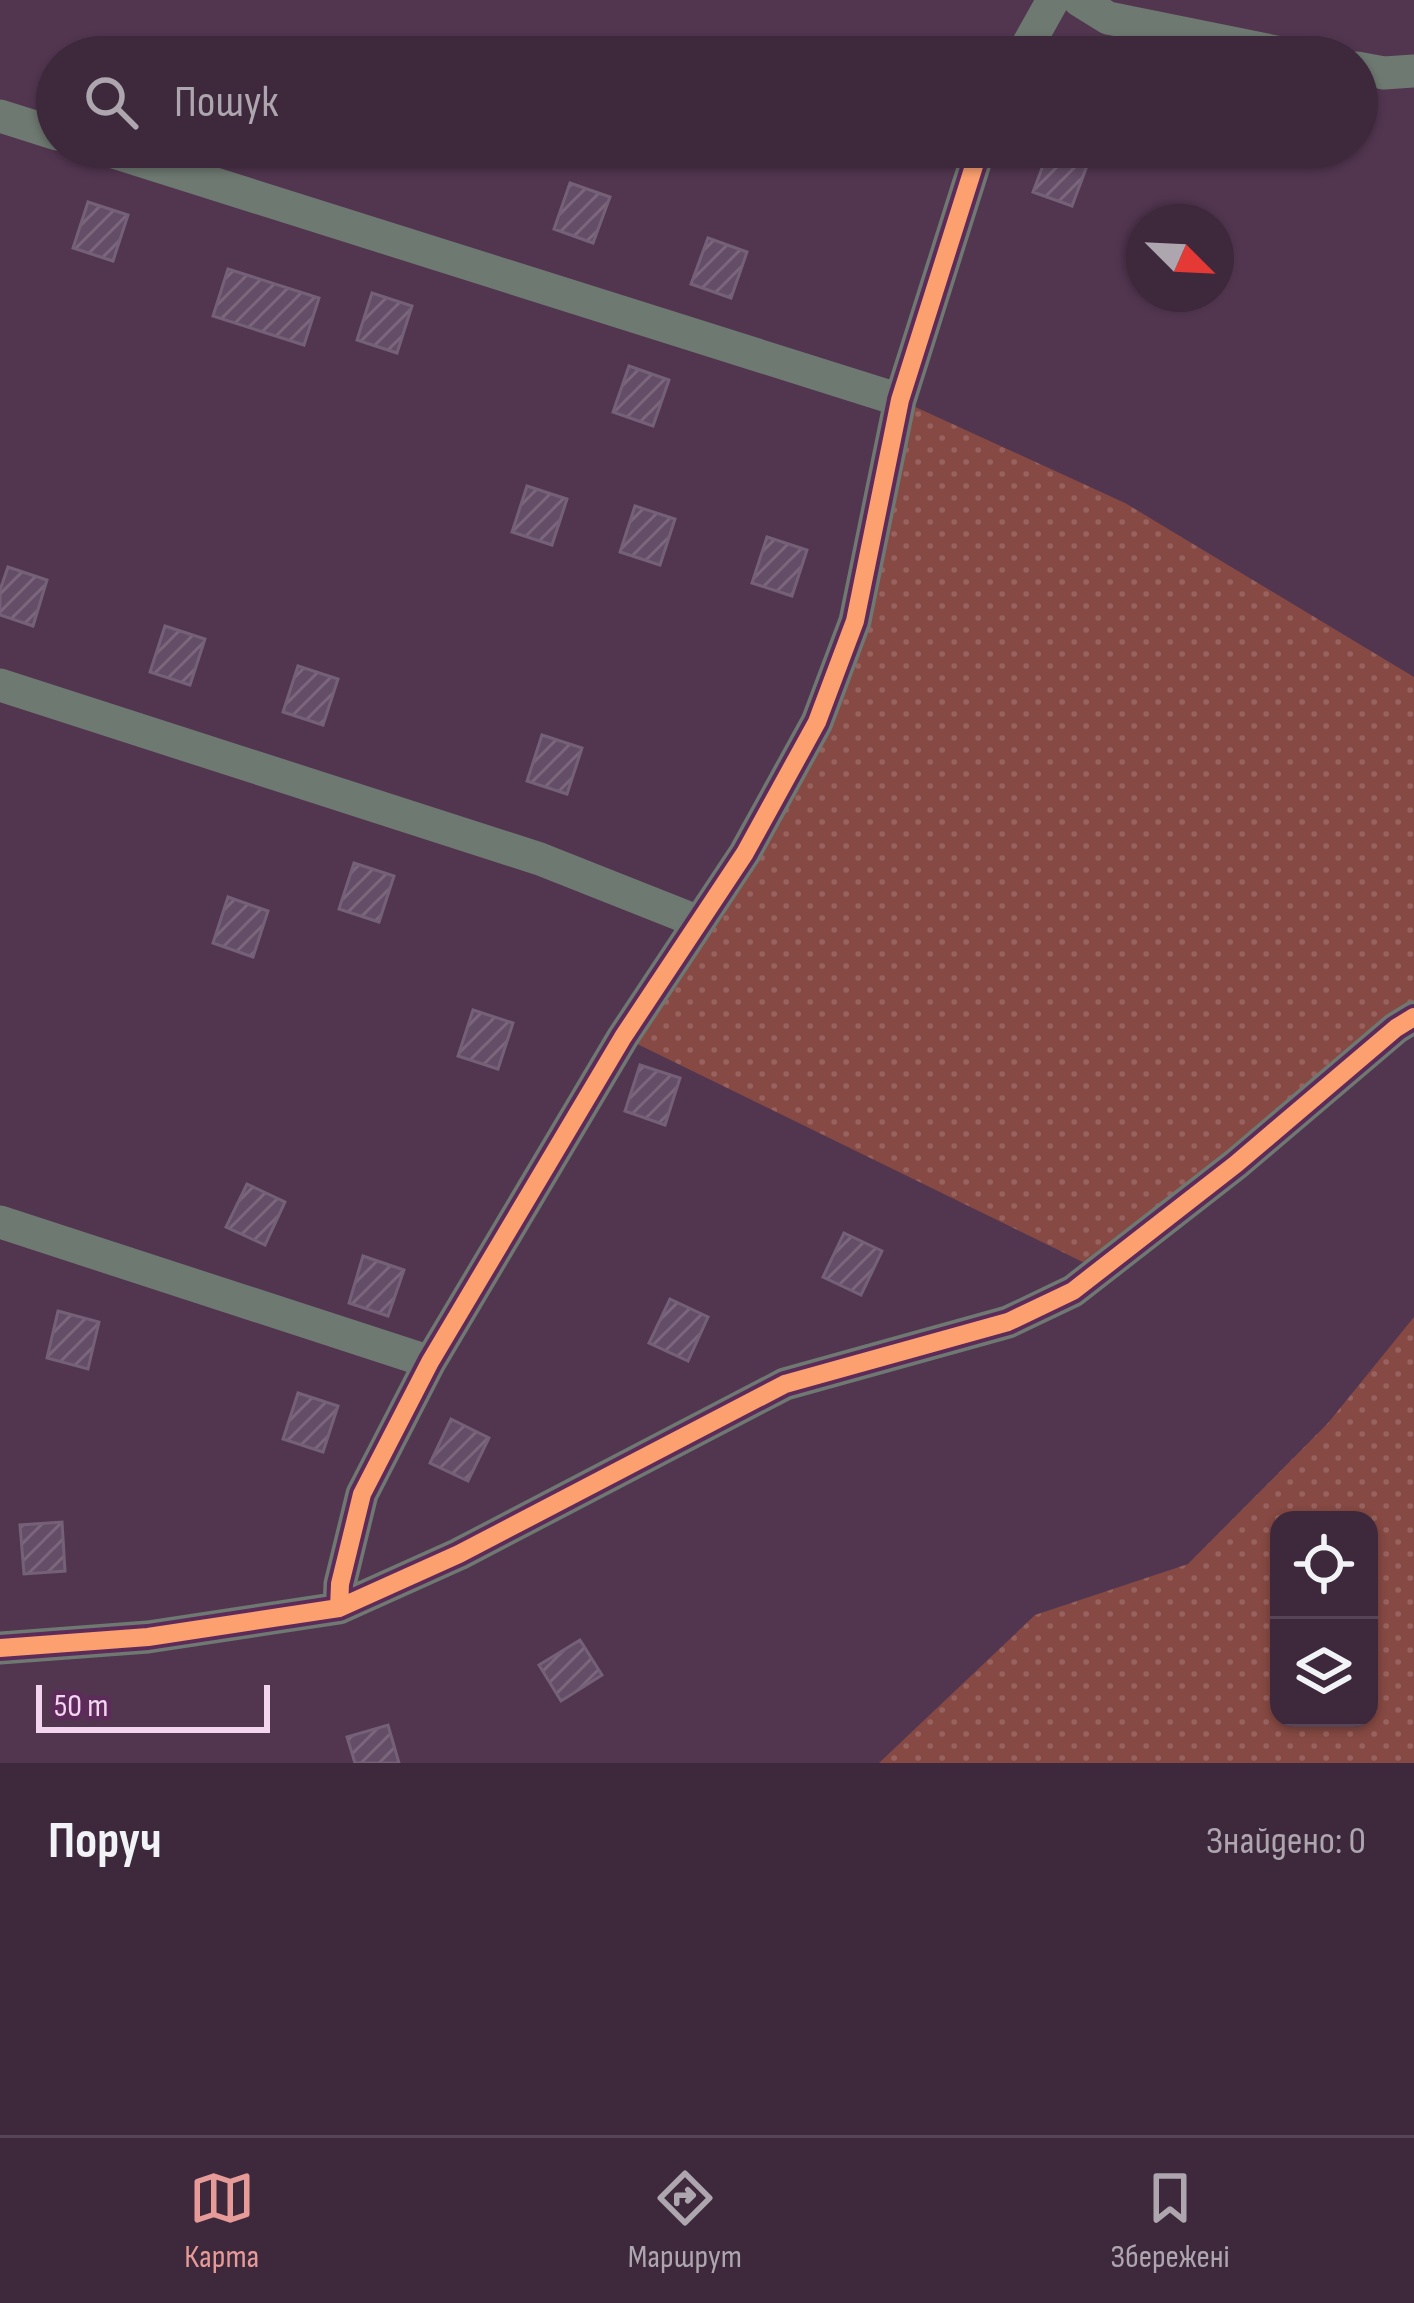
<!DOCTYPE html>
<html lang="uk">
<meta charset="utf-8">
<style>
body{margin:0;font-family:"Sofia Sans Condensed",sans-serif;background:#493447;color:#f1f3f6}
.controls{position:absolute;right:36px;bottom:36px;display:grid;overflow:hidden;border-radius:24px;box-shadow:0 3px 9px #0004}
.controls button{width:108px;height:108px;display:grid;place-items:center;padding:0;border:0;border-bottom:3px solid #574456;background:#3e283c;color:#f1f3f6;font:60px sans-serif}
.compass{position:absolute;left:1126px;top:204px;width:108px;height:108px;border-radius:50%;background:#3e283c;box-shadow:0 3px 9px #0004;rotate:114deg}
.scale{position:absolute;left:36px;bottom:30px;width:234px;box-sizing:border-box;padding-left:12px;border:6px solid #f4d5f0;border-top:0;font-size:33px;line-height:42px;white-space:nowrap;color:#f4d5f0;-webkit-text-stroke:9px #5d2b5a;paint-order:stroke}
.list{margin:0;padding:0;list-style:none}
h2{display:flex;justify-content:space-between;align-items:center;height:156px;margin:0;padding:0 48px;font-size:51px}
h2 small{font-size:39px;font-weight:400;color:#ada6af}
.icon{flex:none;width:66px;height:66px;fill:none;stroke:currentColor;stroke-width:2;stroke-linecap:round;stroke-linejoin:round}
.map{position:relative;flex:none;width:1414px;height:1763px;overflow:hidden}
.search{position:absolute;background:#3e283c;box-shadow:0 3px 9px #0004;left:36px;right:36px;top:36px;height:132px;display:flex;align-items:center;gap:30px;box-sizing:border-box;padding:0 42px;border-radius:66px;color:#ada6af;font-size:45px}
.sheet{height:372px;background:#3e283c}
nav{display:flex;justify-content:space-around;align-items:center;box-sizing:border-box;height:168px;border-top:3px solid #574456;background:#3e283c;font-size:33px;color:#ada6af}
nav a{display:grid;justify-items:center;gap:6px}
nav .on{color:#e69b98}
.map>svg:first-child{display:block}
</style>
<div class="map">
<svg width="1414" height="1763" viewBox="0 0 1414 1763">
<defs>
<pattern id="garden-dots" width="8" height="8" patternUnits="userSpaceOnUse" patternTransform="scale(3)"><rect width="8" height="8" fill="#864943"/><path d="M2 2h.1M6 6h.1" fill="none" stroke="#98625e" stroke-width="1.8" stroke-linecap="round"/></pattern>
<pattern id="building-hatch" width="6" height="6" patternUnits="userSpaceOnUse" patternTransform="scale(3)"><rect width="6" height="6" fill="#644d67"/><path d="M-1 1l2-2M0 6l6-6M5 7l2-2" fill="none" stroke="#7b667d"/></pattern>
</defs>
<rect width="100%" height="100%" fill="#523650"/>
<path fill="url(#garden-dots)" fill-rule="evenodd" d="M900,400l225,103 289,174v340l-315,253 -476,-233 194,-315z
M1414,1317v446h-535l156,-148 153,-51 140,-141zM1279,1520h90v198h-90z"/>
<path fill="url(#building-hatch)" stroke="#746178" stroke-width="3" d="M1050,147h44l-22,59 -39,-14z
M570,183l40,14 -17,46 -39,-14z
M88,202l40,13 -15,46 -40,-13z
M708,238l39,14 -16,46 -40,-14z
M228,269l91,29 -15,47 -91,-29z
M372,293l40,13 -15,47 -40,-13z
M629,366l40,14 -16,46 -40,-14z
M527,486l40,13 -15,46 -40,-13z
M635,506l40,13 -15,46 -40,-13z
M767,537l40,13 -15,46 -40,-13z
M8,567l39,13 -14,46 -33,-11v-25z
M165,626l40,13 -15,46 -40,-13z
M298,666l40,13 -15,46 -40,-13z
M542,735l40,13 -15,46 -40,-13z
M354,863l40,13 -15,46 -40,-13z
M228,897l40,14 -15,46 -40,-14z
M473,1010l40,13 -15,46 -40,-13z
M640,1065l40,13 -15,47 -40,-14z
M247,1184l38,18 -20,43 -39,-18z
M844,1233l38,18 -21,44 -38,-18z
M363,1256l41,14 -16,46 -39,-13z
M670,1299l38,18 -20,44 -39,-18z
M58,1311l41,11 -11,47 -41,-11z
M298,1393l40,13 -15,46 -40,-13z
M451,1419l38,19 -21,43 -38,-18z
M62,1522l3,49 -41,3 -4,-49z
M580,1640l22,35 -41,26 -22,-36z
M388,1725l11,38h-44l-8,-26z"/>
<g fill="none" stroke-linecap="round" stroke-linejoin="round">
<path stroke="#6e7971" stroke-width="33" d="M1079,0l29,18 193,39
M1021,57l32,-57
M1357,68l27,5 30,-2
M0,116l57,18
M98,147l802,253
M0,685l540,174 159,63
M0,1222l430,140
M339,1608l1,-24 22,-90 68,-132 193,-325 122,-184 72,-131 38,-101 45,-221 80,-253
M0,1648l148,-11 191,-29 120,-54 326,-170 223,-62 65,-31 163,-127 160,-136 18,-11"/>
<g stroke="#5d2b5a" stroke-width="26">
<path id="cycleway" d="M339,1608l1,-24 22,-90 68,-132 193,-325 122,-184 72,-131 38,-101 45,-221 80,-253
M0,1648l148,-11 191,-29 120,-54 326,-170 223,-62 65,-31 163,-127 160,-136 18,-11"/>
</g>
<use href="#cycleway" stroke="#fca06f" stroke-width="18"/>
</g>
</svg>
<div class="controls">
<button><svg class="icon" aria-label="locate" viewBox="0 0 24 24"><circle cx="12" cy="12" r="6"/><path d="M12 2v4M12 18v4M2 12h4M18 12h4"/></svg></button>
<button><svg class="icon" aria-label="layers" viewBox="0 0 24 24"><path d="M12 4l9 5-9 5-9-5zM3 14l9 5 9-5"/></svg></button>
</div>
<svg class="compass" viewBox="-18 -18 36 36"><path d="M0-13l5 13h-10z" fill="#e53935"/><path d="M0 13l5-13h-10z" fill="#ada6af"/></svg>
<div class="scale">50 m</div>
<div class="search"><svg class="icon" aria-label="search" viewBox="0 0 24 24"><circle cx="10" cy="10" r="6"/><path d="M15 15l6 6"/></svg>Пошук</div>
</div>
<section class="sheet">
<h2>Поруч<small>Знайдено: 0</small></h2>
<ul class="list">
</ul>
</section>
<nav>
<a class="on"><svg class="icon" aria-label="map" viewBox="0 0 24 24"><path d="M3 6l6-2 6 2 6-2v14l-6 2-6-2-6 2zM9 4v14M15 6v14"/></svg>Карта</a>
<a><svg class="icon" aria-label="directions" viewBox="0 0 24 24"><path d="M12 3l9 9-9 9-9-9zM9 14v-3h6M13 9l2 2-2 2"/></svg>Маршрут</a>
<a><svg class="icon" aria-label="saved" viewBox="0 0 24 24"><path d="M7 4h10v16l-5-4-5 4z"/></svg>Збережені</a>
</nav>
